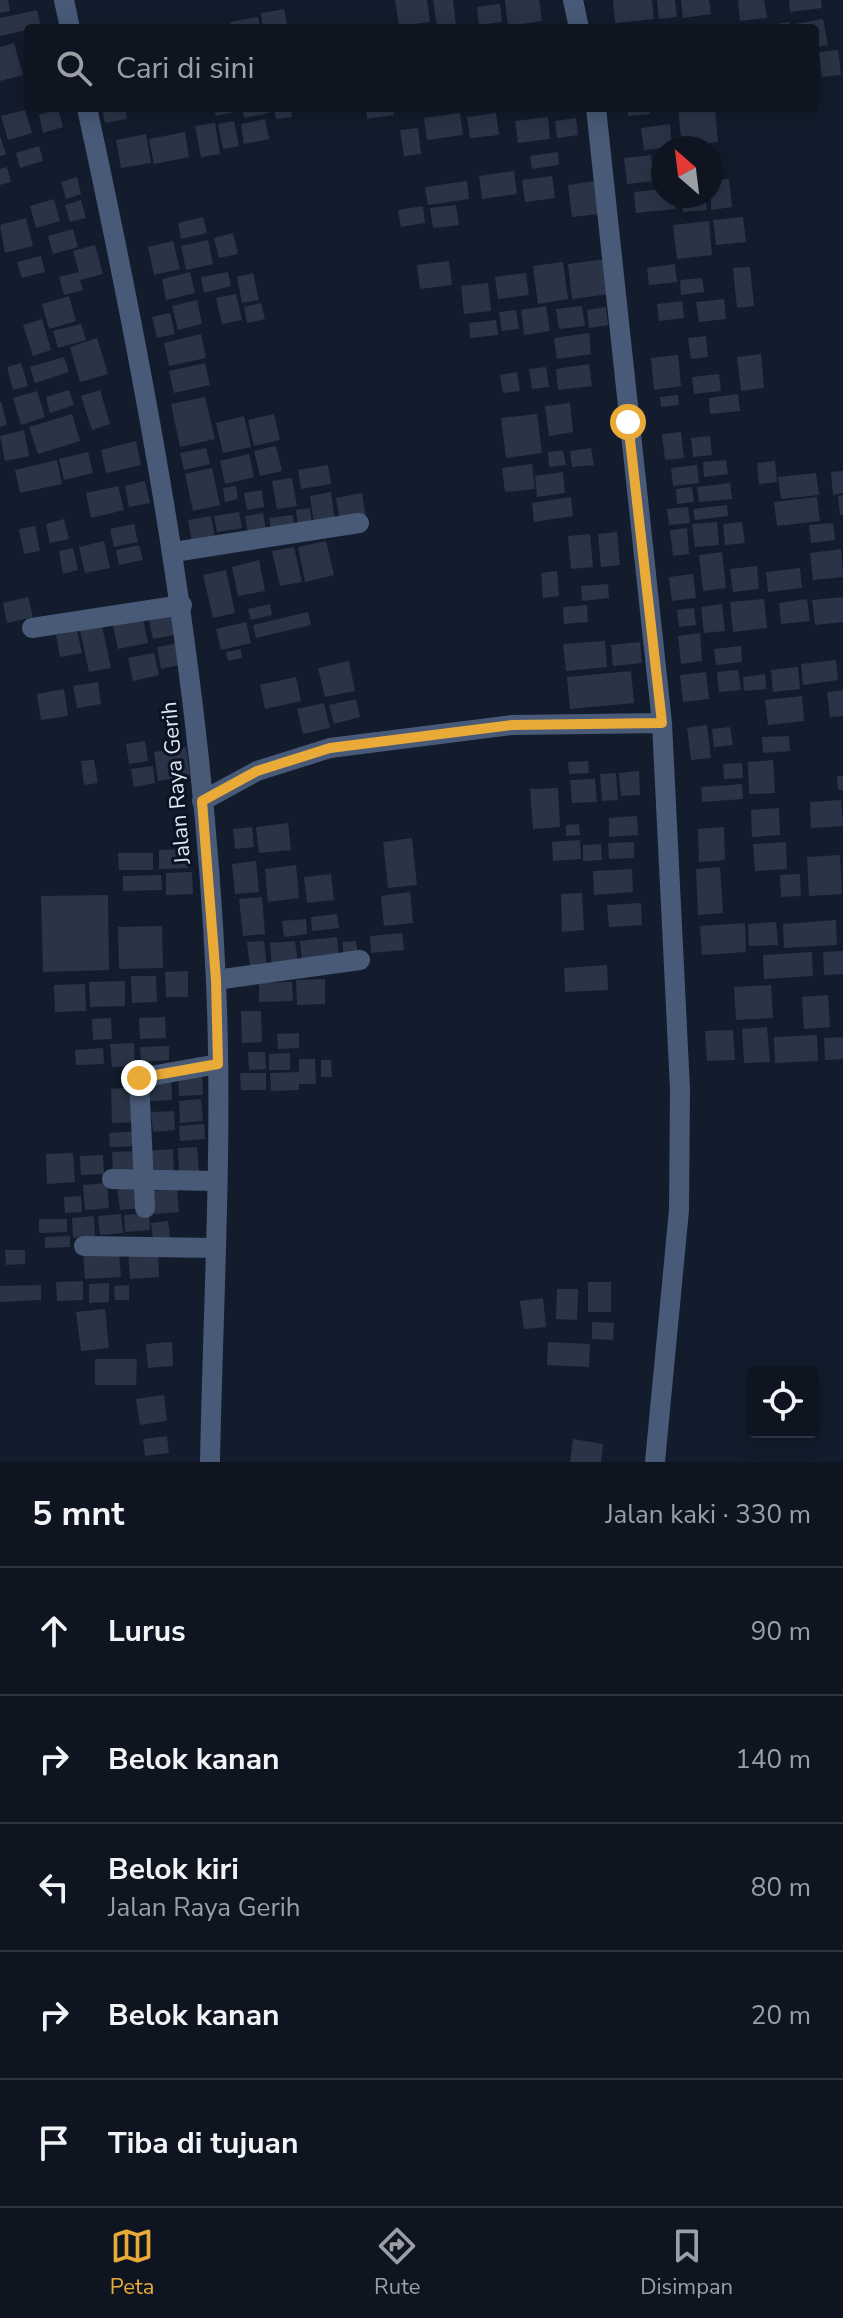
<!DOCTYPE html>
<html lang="id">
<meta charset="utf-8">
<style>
body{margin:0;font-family:"Nunito Sans",sans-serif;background:#1c222e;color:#f1f3f6}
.controls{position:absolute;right:24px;bottom:24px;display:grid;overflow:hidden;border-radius:8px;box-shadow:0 4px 20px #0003}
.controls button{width:72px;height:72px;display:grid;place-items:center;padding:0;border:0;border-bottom:2px solid #2e343f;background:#0e1521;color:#f1f3f6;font:40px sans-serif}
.compass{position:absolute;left:651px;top:136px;width:72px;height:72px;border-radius:50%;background:#0e1521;box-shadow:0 4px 20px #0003;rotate:332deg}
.stop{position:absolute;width:24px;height:24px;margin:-18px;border:6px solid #eaaa38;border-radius:50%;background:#fff}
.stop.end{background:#eaaa38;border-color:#fff;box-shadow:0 2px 8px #0008}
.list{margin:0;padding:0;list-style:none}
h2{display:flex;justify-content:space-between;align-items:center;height:104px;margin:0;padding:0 32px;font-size:34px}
h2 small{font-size:26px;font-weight:400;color:#9b9fa5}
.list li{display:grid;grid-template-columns:52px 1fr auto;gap:24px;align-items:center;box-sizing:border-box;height:128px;padding:0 32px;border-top:2px solid #2e343f}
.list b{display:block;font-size:30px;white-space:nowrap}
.list p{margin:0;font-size:26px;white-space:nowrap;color:#9b9fa5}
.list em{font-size:26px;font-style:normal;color:#9b9fa5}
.icon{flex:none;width:44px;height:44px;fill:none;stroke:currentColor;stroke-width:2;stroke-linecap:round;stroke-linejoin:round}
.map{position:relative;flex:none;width:843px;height:1462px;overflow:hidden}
.search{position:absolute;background:#0e1521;box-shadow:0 4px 20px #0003;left:24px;right:24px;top:24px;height:88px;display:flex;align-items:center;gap:20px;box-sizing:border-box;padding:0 28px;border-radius:8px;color:#9b9fa5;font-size:30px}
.sheet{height:744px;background:#0e1521}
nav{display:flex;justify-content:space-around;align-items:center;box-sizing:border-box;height:112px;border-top:2px solid #2e343f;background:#0e1521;font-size:22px;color:#9b9fa5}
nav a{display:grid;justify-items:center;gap:4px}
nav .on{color:#eaaa38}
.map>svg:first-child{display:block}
</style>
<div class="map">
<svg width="843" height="1462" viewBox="0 0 843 1462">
<rect width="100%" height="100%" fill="#121c2c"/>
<path fill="#2a3446" d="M0,0h8l2,11 -10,2z
M395,0h32l3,22 -31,4z
M433,0h20l3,24 -19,3z
M505,0h34l3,21 -34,5z
M613,0h39l2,19 -39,4z
M657,0h18l2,17 -18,2z
M681,0h28l2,14 -28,4z
M738,0h26l3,18 -27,3z
M789,0h32l1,8 -32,4z
M500,4l2,18 -23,3 -2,-18z
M284,9l4,19h-25l-2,-15z
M37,10l4,17 -41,9v-18z
M258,17l2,11h-29l-1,-6z
M823,19l5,26 -13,2v-19h-20v-4z
M789,22l1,6h-27v-2z
M14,43l9,32 -23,6v-34z
M838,50l3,25 -19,2 -3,-25z
M102,108h23l2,11 -22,4z
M214,108h26v3l-24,5z
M242,108h26l1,5 -25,5z
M274,108h17l1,9 -16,2z
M366,108h27l1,7 -27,4z
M627,108h22l1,6 -22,2z
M678,108h37l3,34 -36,5z
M58,109l5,18 -20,6 -4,-18z
M25,110l7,23 -24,7 -7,-24z
M460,113l3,22 -36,5 -3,-22z
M496,113l3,22 -29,3 -3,-21z
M548,117l2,22 -32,4 -3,-22z
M576,118l2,17 -21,3 -2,-17z
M265,119l4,20 -25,5 -3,-20z
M234,121l5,25 -16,3 -5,-25z
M215,123l5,31 -19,3 -6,-31z
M670,124l2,23 -28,3 -3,-22z
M418,128l3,26 -17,2 -4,-26z
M185,132l4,25 -35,7 -5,-25z
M146,134l5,29 -30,5 -5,-28z
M0,136l6,18 -6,2z
M39,146l4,15 -23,7 -4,-15z
M558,152l1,13 -27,4 -2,-13z
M651,155l3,26 -27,3 -3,-26z
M656,165h7v14l-5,1z
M7,167l4,15 -11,3v-16z
M514,171l3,23 -35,5 -3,-23z
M552,176l3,22 -30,4 -3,-22z
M77,177l4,17 -15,5 -5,-17z
M729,179l3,28 -21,3v-29z
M467,181l2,18 -41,6 -3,-18z
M596,181l4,33 -28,3 -4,-32z
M663,189v7h11l1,13 -39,4 -2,-21z
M682,196h23l2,14 -24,2z
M54,199l6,22 -24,7 -6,-22z
M81,200l5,18 -16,4 -5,-17z
M456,205l3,20 -26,3 -3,-20z
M423,206l2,17 -24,4 -3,-17z
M203,217l4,16 -26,6 -3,-16z
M743,217l3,25 -30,3 -3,-25z
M26,218l7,28 -28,7 -5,-28z
M709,221l3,34 -35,4 -4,-34z
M73,229l5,18 -25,7 -5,-18z
M233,233l5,21 -19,4 -5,-20z
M208,240l5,24 -27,6 -5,-24z
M173,241l7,28 -26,6 -6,-28z
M95,245l8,29 -23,6 3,10 -19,5 -5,-18 20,-5 -6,-21z
M41,256l4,16 -23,6 -5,-16z
M605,259l5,35 -38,5 -4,-35z
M449,261l3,24 -32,4 -3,-24z
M563,262l5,37 -30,5 -5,-38z
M675,264l2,18 -28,3 -2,-17z
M750,267l4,39 -17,2 -4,-40z
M190,272l5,21 -29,7 -4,-21z
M228,272l3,14 -27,7 -3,-16z
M253,273l6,27 -17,3 -5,-26z
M526,273l3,22 -31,4 -3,-22z
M702,278l2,14 -23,3 -1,-15z
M488,283l3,28 -27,3 -3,-28z
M236,294l6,26 -20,4 -6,-26z
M69,296l7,25 -27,8 -7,-25z
M724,299l2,20 -27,3 -3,-20z
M197,300l5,24 -24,6 -6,-24z
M682,301l2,17 -25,3 -2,-17z
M261,303l4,16 -18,4 -3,-16z
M546,306l4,25 -26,4 -3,-25z
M582,306l3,20 -26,3 -3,-20z
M606,307l2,18 -19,3 -2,-18z
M516,310l3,19 -17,2 -3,-19z
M170,313l5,21 -18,4 -5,-21z
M42,319l9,31 -18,6 -10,-31z
M496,320l2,15 -28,3 -1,-15z
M81,324l5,16 -28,8 -5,-17z
M589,333l2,21 -34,5 -3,-21z
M201,334l5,24 -37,8 -5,-23z
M706,336l2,21 -17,2 -3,-21z
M97,338l11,36 -28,8 -10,-35z
M761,354l3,34 -23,3 -4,-34z
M678,355l3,31 -27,4 -3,-32z
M64,357l5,15 -34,11 -5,-16z
M21,363l7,23 -15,4 -6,-23z
M205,363l5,22 -36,8 -5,-22z
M589,364l3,22 -34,4 -2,-21z
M546,367l3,20 -17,2 -3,-20z
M517,372l3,19 -17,2 -3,-18z
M719,374l2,17 -27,3 -2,-17z
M69,390l5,15 -24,8 -4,-16z
M100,390l10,34 -18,6 -11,-34z
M37,391l8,26 -24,8 -8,-27z
M738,394l2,17 -30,3 -1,-16z
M678,395l1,10 -18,2 -1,-10z
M205,397l10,42 -35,8 -9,-43z
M1,401l6,24 -7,2v-25z
M570,403l3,29 -24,4 -4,-30z
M72,414l8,27 -42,13 -9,-27z
M274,414l6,26 -26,6 -6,-26z
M537,414l5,39 -36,5 -5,-40z
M244,416l7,31 -28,6 -7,-30z
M24,430l5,26 -24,5 -5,-25z
M681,432l3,26 -19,2 -3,-26z
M710,436l2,19 -19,2 -2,-19z
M136,441l5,24 -35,8 -5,-23z
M276,446l6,25 -22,5 -6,-25z
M206,448l4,16 -26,6 -4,-17z
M591,448l3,17 -22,2 -2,-16z
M563,450l3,15 -17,2 -1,-15z
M88,452l5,21 -29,7 -5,-21z
M249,454l5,23 -29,7 -5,-23z
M57,460l5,24 -42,9 -5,-23z
M726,460l2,14 -24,3 -1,-15z
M775,461l2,21 -18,2 -2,-21z
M532,464l3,25 -30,3 -3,-24z
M328,465l3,19 -30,5 -3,-19z
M697,465l2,18 -26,3 -2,-18z
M212,468l8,37 -27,6 -8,-37z
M843,471v22l-10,2 -2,-23z
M563,472l2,21 -28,4 -2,-21z
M816,473l3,22 -38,4 -3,-22z
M292,478l5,28 -20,3 -5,-28z
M145,481l5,22 -21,4 -4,-21z
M730,483l2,16 -33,3 -2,-15z
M118,486l6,24 -33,8 -5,-25z
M236,486l2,13 -13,3 -2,-14z
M692,487l2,15 -17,2 -1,-15z
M262,490l2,17 -17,3 -3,-17z
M331,492l4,29 -21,4 -4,-29z
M362,493l4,24 -26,4 -4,-23z
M843,495v20h-3l-2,-19z
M571,497l2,19 -39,6 -2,-19z
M817,497l3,24 -43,5 -3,-24z
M727,505l1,11 -33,4 -2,-11z
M688,507l2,16 -21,2 -2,-16z
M310,508l2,16 -14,2 -2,-16z
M239,512l3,16 -25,4 -3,-16z
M263,513l3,17 -18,3 -3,-17z
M293,515l2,12 -24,4 -2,-13z
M211,516l4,22 -23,4 -4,-22z
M64,519l5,20 -19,4 -4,-19z
M717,522l2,23 -24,2 -3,-23z
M742,522l3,21 -20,2 -2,-21z
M833,523l2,17 -24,3 -2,-18z
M134,524l4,18 -24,5 -4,-18z
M35,526l5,25 -16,3 -5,-25z
M687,528l2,26 -16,2 -3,-26z
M617,532l3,33 -19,2 -3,-33z
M590,534l3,33 -22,2 -3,-33z
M104,541l6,27 -25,5 -6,-26z
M326,541l8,34 -29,7 -7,-35z
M139,545l4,15 -24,5 -3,-15z
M294,547l8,35 -22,4 -8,-35z
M73,548l5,22 -15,4 -4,-23z
M841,549l2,28 -30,3 -3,-27z
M722,552l4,36 -23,3 -4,-36z
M259,560l6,31 -27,5 -6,-29z
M757,566l2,23 -26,3 -3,-23z
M800,568l2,20 -34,4 -2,-20z
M226,570l9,43 -22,5 -10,-43z
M557,571l2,25 -16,2 -2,-25z
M693,574l3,24 -24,3 -3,-24z
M608,584l1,14 -27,3 -1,-15z
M28,597l5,20 -26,6 -4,-20z
M843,597v25l-28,3 -3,-25z
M764,599l3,29 -34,4 -3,-30z
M807,599l3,22 -29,3 -2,-21z
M270,604l2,11 -21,5 -3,-11z
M722,604l3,27 -21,2 -3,-26z
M587,605l1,17 -24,2 -1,-17z
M694,608l2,17 -17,2 -2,-17z
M175,610l4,24 -26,5 -5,-23z
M308,612l3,13 -55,13 -3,-13z
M142,615l6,28 -30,6 -6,-28z
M246,622l5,21 -30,7 -5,-21z
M102,626l9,42 -22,4 -9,-42z
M77,631l5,22 -22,4 -4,-22z
M700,633l2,28 -21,3 -3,-28z
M605,641l2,26 -41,4 -3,-27z
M640,642l2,21 -29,3 -2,-21z
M179,643l5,21 -23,5 -4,-22z
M741,646l1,16 -26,3 -2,-16z
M241,649l1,9 -14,3 -2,-9z
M154,653l5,22 -26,6 -5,-23z
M836,660l2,20 -35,5 -2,-21z
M349,661l6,30 -30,6 -7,-29z
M798,667l2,22 -27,3 -2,-22z
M738,670l3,20 -22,2 -2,-20z
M631,671l3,32 -64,6 -3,-32z
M706,672l3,27 -26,3 -3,-27z
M765,674l1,15 -22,2 -1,-14z
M296,677l5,24 -36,8 -5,-24z
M98,682l3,22 -24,4 -4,-22z
M64,689l4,27 -27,4 -4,-26z
M843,690v26l-13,1 -3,-25z
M802,696l2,25 -36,4 -3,-25z
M356,699l4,18 -26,7 -5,-19z
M324,703l6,25 -27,6 -6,-25z
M707,725l4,33 -20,2 -4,-32z
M730,727l3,18 -19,2 -2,-18z
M789,736l1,15 -27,2 -1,-16z
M145,741l3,20 -19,3 -3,-20z
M186,747l4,28 -32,6 -4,-29z
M94,760l4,23 -14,2 -3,-24z
M773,760l2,33 -26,1 -1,-32z
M588,761l1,12 -20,1 -1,-12z
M742,763l1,15 -19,1 -1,-15z
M153,766l2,17 -21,4 -3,-18z
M639,771l1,24 -19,1 -2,-23z
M616,773l2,27 -16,1 -2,-27z
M837,776h6v14h-5z
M595,779l2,23 -25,1 -2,-23z
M742,784l1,15 -41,3 -1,-15z
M558,788l2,39 -27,2 -3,-40z
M841,800l2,26 -32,2 -1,-26z
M779,808l1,27 -28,2 -1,-27z
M637,816l1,19 -29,2v-19z
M288,823l3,27 -32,3 -3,-26z
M579,824l1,11 -14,1v-11z
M252,827l2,20 -19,2 -2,-20z
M724,827l1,33 -26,2 -1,-33z
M412,838l5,47 -29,3 -5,-46z
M580,840l1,19 -28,2 -1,-19z
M634,842v16l-25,1 -1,-16z
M786,842l1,27 -32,2 -2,-27z
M601,844l1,16 -19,1v-16z
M187,849l1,19 -29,1v-19z
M118,853h35v17h-34z
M840,855l2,39 -33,2 -2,-39z
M256,861l3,31 -24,2 -3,-30z
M296,865l3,33 -31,4 -3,-33z
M720,867l3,46 -25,2 -2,-46z
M632,869l1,23 -39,3 -1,-24z
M192,872l1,22 -27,1v-22z
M331,874l3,26 -27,3 -3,-26z
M800,874l1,22 -20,1 -1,-22z
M161,875l1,15 -39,1v-15z
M410,892l3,31 -29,3 -3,-30z
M582,893l2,37 -22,2 -1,-38z
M108,895l1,75 -66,2 -2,-76z
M262,897l3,37 -22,2 -4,-37z
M641,903l1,22 -33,2 -2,-22z
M337,914l2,14 -27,3 -1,-14z
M306,919l1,15 -23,3 -2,-16z
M836,920l1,25 -53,3 -1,-24z
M776,922l2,23 -29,1 -1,-22z
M745,923l1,29 -44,3 -2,-29z
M162,926l1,42 -44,1 -1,-42z
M402,933l2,17 -33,3 -1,-17z
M337,937l2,19 -37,5 -2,-20z
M264,941l3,25 -17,2 -3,-26z
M295,941l3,23 -26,3 -2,-24z
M356,941l2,14 -14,2 -2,-15z
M843,951v23l-19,1 -1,-23z
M812,952l1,24 -49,3 -1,-24z
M607,965l1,25 -43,2 -1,-24z
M188,971v26h-22l-1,-25z
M131,976h25l1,26 -25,1z
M325,979v25l-28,1 -1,-25z
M125,981v25l-35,1 -1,-25z
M292,982l1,19 -34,1v-19z
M85,984l1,27 -31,1 -1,-27z
M771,985l2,33 -37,2 -2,-33z
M828,995l2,32 -26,2 -2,-32z
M241,1011h20l1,31 -20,1z
M165,1017l1,21 -26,1 -1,-21z
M111,1018l1,21 -19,1 -1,-21z
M767,1027l3,35 -26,1 -2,-34z
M733,1030l2,30 -28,1 -2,-30z
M299,1033v15l-21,1 -1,-15z
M817,1035l1,26 -43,2 -1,-26z
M843,1037v22l-18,1 -1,-22z
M134,1043l1,23 -23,1 -2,-23z
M169,1046v14l-28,2 -1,-15z
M103,1048l1,16 -28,1 -1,-15z
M248,1052h17l1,17 -17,1z
M290,1053v17h-21v-16z
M299,1059h16l1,25h-17v6l-28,1 -1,-18 29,-1z
M321,1060h10l1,17h-11z
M202,1069l1,26 -24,1 -1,-26z
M240,1073h26v17h-25z
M171,1074l1,26 -22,1 -1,-26z
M135,1087l1,35 -24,1 -1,-34z
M201,1099l2,22 -23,2 -1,-22z
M174,1111l1,19 -22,2 -2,-20z
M204,1124l1,15 -25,2 -1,-15z
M139,1131l1,15 -30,1 -1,-14z
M197,1147l2,24 -20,2 -1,-25z
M173,1149l1,26 -26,3 -2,-27z
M137,1151l1,21 -25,1 -1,-21z
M73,1153l2,29 -28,2 -1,-30z
M103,1155l1,19 -23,1 -1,-19z
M107,1183l2,25 -24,2 -2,-25z
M140,1183l2,25 -22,2 -3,-25z
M177,1189l2,23 -25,2 -1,-23z
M81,1196l1,16 -17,1 -1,-16z
M149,1213l1,17 -25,2 -1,-17z
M121,1214l2,19 -23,2 -2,-19z
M94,1216l1,20 -22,2 -1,-20z
M39,1219h28v13l-28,1z
M168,1221l2,16 -17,2 -2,-16z
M70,1236v11l-25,1v-11z
M158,1248l1,29 -29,2 -2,-30z
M5,1250h20v14l-19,1z
M119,1251l2,26 -36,2 -2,-26z
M83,1281v19l-26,1 -1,-19z
M588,1282h23v30h-23z
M109,1283v19l-20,1v-19z
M41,1285v15l-41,2v-16z
M129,1285v15h-14l-1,-14z
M557,1289h21l-1,31 -21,-1z
M543,1298l3,29 -22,2 -4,-28z
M105,1309l4,39 -28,3 -5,-39z
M592,1322l22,1 -1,17 -21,-1z
M172,1342l1,24 -25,2 -2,-24z
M548,1342l42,2 -1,23 -42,-2z
M95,1359h42l-1,26h-41z
M164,1395l3,26 -27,4 -4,-26z
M167,1436l2,17 -24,3 -2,-17z
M573,1439l30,5 -2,18h-31z"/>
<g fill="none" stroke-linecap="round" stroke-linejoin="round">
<path stroke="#485a78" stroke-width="20" d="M573,0l6,28
M596,108l66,615 18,366 -1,121 -24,252
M174,552l185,-29
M32,628l150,-23
M202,801l55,-30 73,-23 182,-23 150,-2
M216,980l144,-20
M112,1179l104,2
M145,1208l-6,-130 79,-14
M84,1246l131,2"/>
<path stroke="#485a78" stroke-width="20" d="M64,0l6,28
M87,108c63,289 116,578 129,874 7,160 -3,320 -6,480"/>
</g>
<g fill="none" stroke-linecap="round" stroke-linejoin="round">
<path stroke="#eaaa38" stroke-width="10" d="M139,1078l79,-14 -2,-84 -14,-179 55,-30 73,-23 182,-23 150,-2 -34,-301"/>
</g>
<g text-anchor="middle" stroke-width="6" stroke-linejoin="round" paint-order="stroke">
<g font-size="22" fill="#dee5f1" stroke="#091322">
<text transform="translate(175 783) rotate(-95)" y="8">Jalan Raya Gerih</text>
</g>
</g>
</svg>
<div class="controls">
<button><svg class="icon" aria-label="locate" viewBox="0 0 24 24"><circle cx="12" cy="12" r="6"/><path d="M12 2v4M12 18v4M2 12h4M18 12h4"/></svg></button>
</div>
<svg class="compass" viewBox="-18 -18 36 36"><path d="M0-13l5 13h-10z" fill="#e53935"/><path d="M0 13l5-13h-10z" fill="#9b9fa5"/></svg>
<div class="stop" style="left:628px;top:422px"></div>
<div class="stop end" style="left:139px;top:1078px"></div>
<div class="search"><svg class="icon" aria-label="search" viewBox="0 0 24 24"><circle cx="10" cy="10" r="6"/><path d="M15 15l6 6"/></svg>Cari di sini</div>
</div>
<section class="sheet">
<h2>5 mnt<small>Jalan kaki · 330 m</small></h2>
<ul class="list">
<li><svg class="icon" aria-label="ahead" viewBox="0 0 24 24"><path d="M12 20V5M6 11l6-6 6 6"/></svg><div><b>Lurus</b></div><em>90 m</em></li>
<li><svg class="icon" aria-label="right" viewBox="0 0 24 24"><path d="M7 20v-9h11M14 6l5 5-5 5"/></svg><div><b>Belok kanan</b></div><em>140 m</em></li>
<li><svg class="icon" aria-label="left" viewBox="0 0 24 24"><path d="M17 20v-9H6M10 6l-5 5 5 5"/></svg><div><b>Belok kiri</b><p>Jalan Raya Gerih</p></div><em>80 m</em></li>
<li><svg class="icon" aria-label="right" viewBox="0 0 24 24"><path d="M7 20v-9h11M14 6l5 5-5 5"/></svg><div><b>Belok kanan</b></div><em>20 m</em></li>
<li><svg class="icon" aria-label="arrive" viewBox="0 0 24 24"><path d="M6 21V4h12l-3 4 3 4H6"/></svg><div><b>Tiba di tujuan</b></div></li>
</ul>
</section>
<nav>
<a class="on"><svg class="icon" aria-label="map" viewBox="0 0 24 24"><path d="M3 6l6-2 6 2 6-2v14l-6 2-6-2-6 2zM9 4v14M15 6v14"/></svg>Peta</a>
<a><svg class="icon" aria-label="directions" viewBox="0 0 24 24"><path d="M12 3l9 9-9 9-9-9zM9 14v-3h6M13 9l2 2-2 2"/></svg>Rute</a>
<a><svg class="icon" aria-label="saved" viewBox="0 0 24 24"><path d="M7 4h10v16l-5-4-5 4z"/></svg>Disimpan</a>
</nav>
